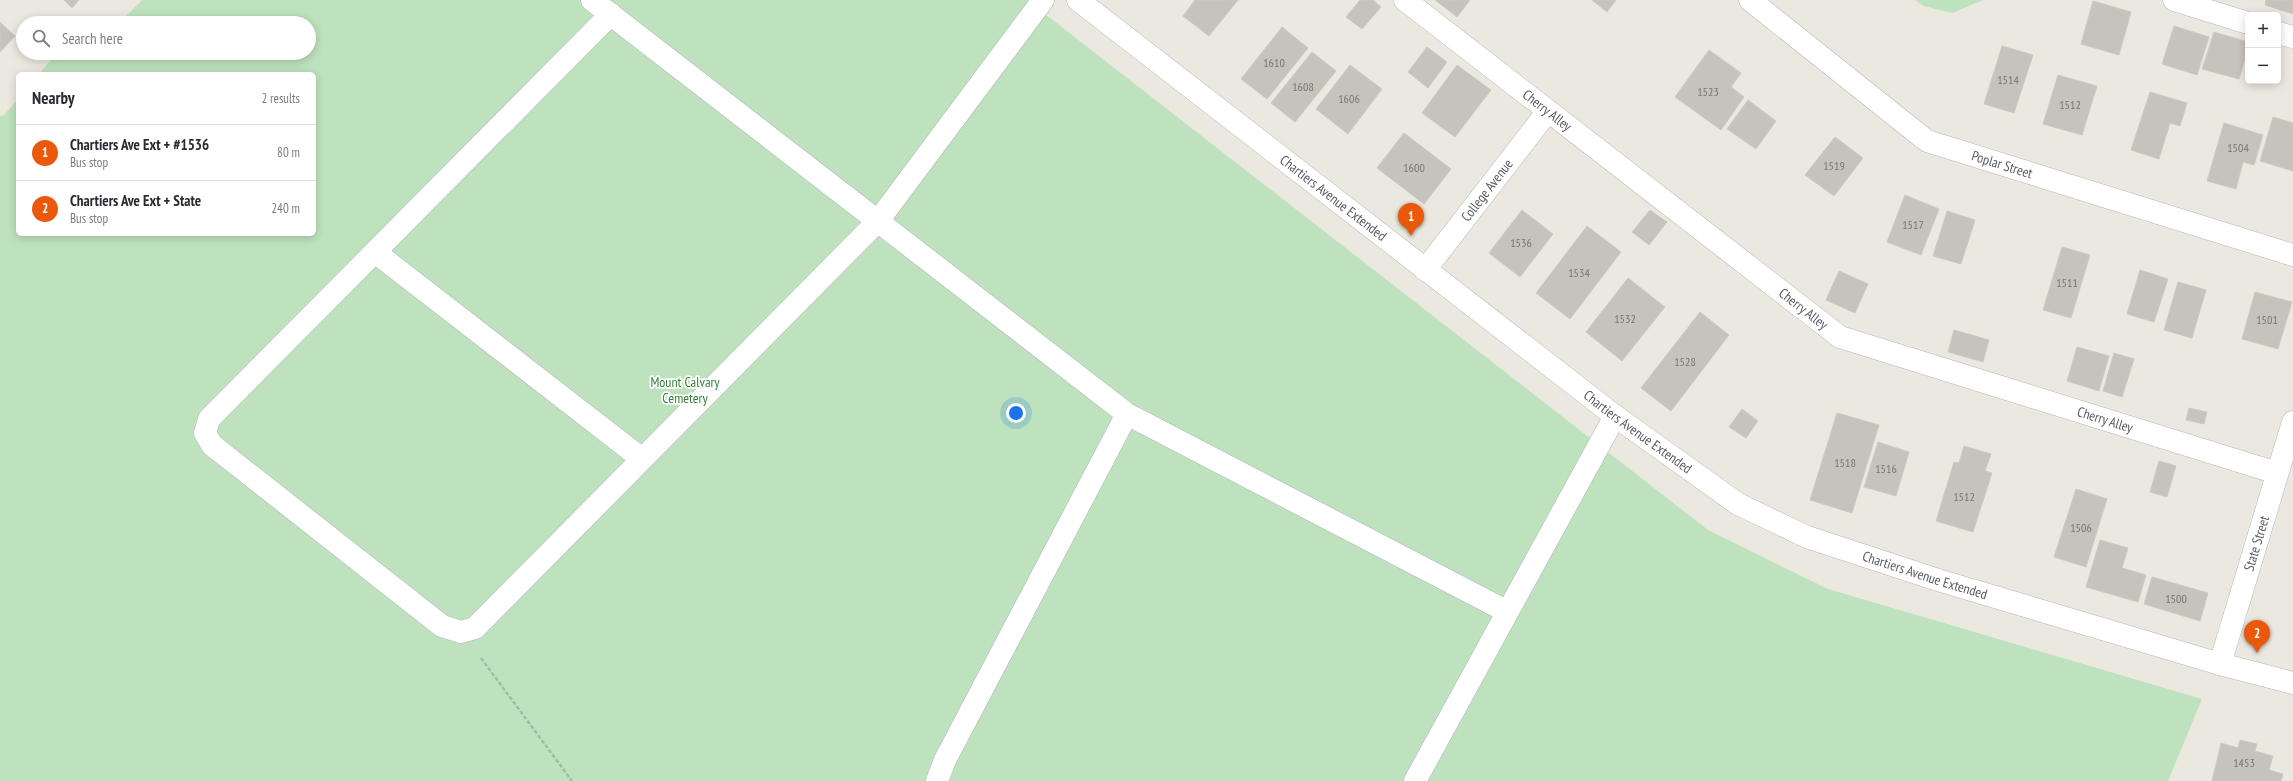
<!DOCTYPE html>
<meta charset="utf-8">
<style>
body{margin:0;font-family:"PT Sans Narrow",sans-serif;background:#f2f2f3;color:#2b2b33}
.controls{position:absolute;right:12px;top:12px;display:grid;overflow:hidden;border-radius:6px;box-shadow:0 2px 10px #0003}
.controls button{width:36px;height:36px;display:grid;place-items:center;padding:0;border:0;border-bottom:1px solid #e1e1e2;background:#fff;color:#2b2b33;font:20px sans-serif}
.you{position:absolute;left:1016px;top:413px;width:14px;height:14px;margin:-10px;border:3px solid #fff;border-radius:50%;background:#1a73e8;box-shadow:0 0 0 6px #1a73e833}
.badge{display:grid;place-items:center;width:26px;height:26px;border-radius:50%;background:#ea580c;color:#fff;font-size:13px;font-weight:700}
.pin{position:absolute;translate:-50% -33px;filter:drop-shadow(0 1px 2px #0008)}
.pin::after{content:'';position:absolute;top:21px;width:14px;height:12px;background:inherit;clip-path:polygon(0 0,100% 0,50% 100%)}
.list{margin:0;padding:0;list-style:none}
h2{display:flex;justify-content:space-between;align-items:center;height:52px;margin:0;padding:0 16px;font-size:17px}
h2 small{font-size:13px;font-weight:400;color:#7c7c81}
.list li{display:grid;grid-template-columns:26px 1fr auto;gap:12px;align-items:center;box-sizing:border-box;height:56px;padding:0 16px;border-top:1px solid #e1e1e2}
.list b{display:block;font-size:15px;white-space:nowrap}
.list p{margin:0;font-size:13px;white-space:nowrap;color:#7c7c81}
.list em{font-size:13px;font-style:normal;color:#7c7c81}
.icon{flex:none;width:22px;height:22px;fill:none;stroke:currentColor;stroke-width:2;stroke-linecap:round;stroke-linejoin:round}
.map{position:relative;flex:none;width:2293px;height:781px;overflow:hidden}
.search{position:absolute;background:#fff;box-shadow:0 2px 10px #0003;left:16px;top:16px;width:300px;height:44px;display:flex;align-items:center;gap:10px;box-sizing:border-box;padding:0 14px;border-radius:22px;color:#7c7c81;font-size:15px}
.panel{position:absolute;background:#fff;box-shadow:0 2px 10px #0003;left:16px;top:72px;width:300px;height:164px;border-radius:6px}
.map>svg:first-child{display:block}
</style>
<div class="map">
<svg width="2293" height="781" viewBox="0 0 2293 781">
<rect width="100%" height="100%" fill="#ebe8df"/>
<path fill="#bde2bd" d="M142,0h885l681,530 120,59 374,110 -34,82h-2168v-665l4,-1 14,-16v135h296v-160h-275l18,-21h252v-30h-190z
M1915,0h68l-31,13 -28,-7z"/>
<path fill="#c6c3bd" stroke="#cfcabe" d="M64,0h15l-7,8z
M1195,0h43l-29,36 -26,-20z
M1360,0h13l8,7 -19,22 -16,-12z
M1435,0h35l-13,17z
M1592,0h24l-9,12z
M2266,0h27v14l-28,-9z
M2093,1l38,11 -12,43 -38,-11z
M0,22l15,14 -15,16z
M2174,26l35,11 -12,38 -35,-11z
M1282,27l26,21 -41,51 -26,-20z
M2214,32l34,10v7l-9,30 -37,-10z
M2002,46l31,9 -19,58 -30,-9z
M1427,47l20,15 -19,26 -20,-16z
M1709,50l32,23 -10,14 13,10 -23,33 -46,-33z
M1312,52l24,19 -41,51 -24,-19z
M1350,65l32,24 -34,45 -32,-25z
M1457,65l34,25 -36,47 -33,-24z
M2058,75l39,11 -15,49 -39,-11z
M2150,92l37,11 -7,23 -10,-3 -11,36 -28,-9z
M1748,100l28,21 -20,28 -29,-20z
M2273,117l20,6v48l-33,-10z
M2224,123l39,12 -9,30 -11,-3 -7,27 -29,-8z
M1404,133l47,36 -27,35 -47,-36z
M1835,137l28,21 -29,38 -29,-21z
M1905,195l34,14 -18,46 -34,-13z
M1522,210l31,24 -33,43 -31,-24z
M1650,210l17,12 -18,23 -17,-13z
M1947,211l28,9 -14,44 -28,-8z
M1587,226l34,26 -51,67 -34,-26z
M2062,247l28,8 -19,63 -28,-8z
M2140,270l28,9 -14,43 -27,-8z
M1839,271l29,13 -13,29 -29,-13z
M1628,278l37,29 -43,54 -36,-29z
M2178,282l28,8 -14,48 -28,-8z
M2255,292l37,10 -14,47 -36,-10z
M1700,312l29,23 -58,76 -30,-23z
M1954,330l35,10 -6,22 -35,-10z
M2077,347l32,9 -10,35 -32,-10z
M2114,353l20,6 -12,38 -19,-6z
M2189,408l18,4 -3,12 -18,-4z
M1742,409l16,12 -12,17 -17,-11z
M1837,413l42,12 -27,88 -42,-13z
M1878,442l31,10 -13,44 -32,-9z
M1964,446l27,8 -6,17 7,2 -19,59 -37,-11 18,-59 5,1z
M2159,461l17,5 -9,31 -17,-5z
M2076,489l31,10 -21,68 -32,-10z
M2100,540l28,8 -6,20 24,7 -8,27 -52,-15z
M2152,577l56,16 -8,28 -56,-17z
M2240,740l17,4 -2,7 18,5 -4,14 14,4 -2,7h-69l9,-38 17,5z"/>
<g fill="none" stroke-linecap="round" stroke-linejoin="round">
<g stroke="#b2b6ba" stroke-width="23">
<g id="minor">
<path d="M592,0l535,414 379,197"/>
<path id="s1" d="M1078,0l537,416 123,88 69,33 131,43 282,84 73,19"/>
<path id="s2" d="M1405,0l435,337 437,136"/>
<path id="s3" d="M1750,0l177,141 366,114"/>
<path d="M2174,0l74,23"/>
<path d="M611,14l-402,405 -4,14 7,12 230,181 19,6 14,-4 403,-407 165,-221"/>
<path d="M2278,33l15,4"/>
<path d="M375,252l267,207"/>
<path id="s4" d="M1425,270l123,-159"/>
<path id="s5" d="M2220,664l73,-242"/>
<path d="M937,781l8,-21 182,-346"/>
<path d="M1415,781l200,-365"/>
</g>
</g>
<path stroke="#97c2a2" stroke-width="2.5" stroke-dasharray="4 2" stroke-linecap="butt" d="M481,658l91,123"/>
<use href="#minor" stroke="#fff" stroke-width="22"/>
</g>
<g text-anchor="middle" stroke-width="3.5" stroke-linejoin="round" paint-order="stroke">
<g font-size="12" fill="#747677">
<text x="1274" y="67">1610</text>
<text x="2008" y="84">1514</text>
<text x="1303" y="91">1608</text>
<text x="1708" y="96">1523</text>
<text x="1349" y="103">1606</text>
<text x="2070" y="109">1512</text>
<text x="2238" y="152">1504</text>
<text x="1834" y="170">1519</text>
<text x="1414" y="172">1600</text>
<text x="1913" y="229">1517</text>
<text x="1521" y="247">1536</text>
<text x="1579" y="277">1534</text>
<text x="2067" y="287">1511</text>
<text x="1625" y="323">1532</text>
<text x="2267" y="324">1501</text>
<text x="1685" y="366">1528</text>
<text x="1845" y="467">1518</text>
<text x="1886" y="473">1516</text>
<text x="1964" y="501">1512</text>
<text x="2081" y="532">1506</text>
<text x="2176" y="603">1500</text>
<text x="2244" y="767">1453</text>
</g>
<g font-size="14" fill="#585c60" stroke="#fff">
<text dy="5" stroke="none"><textPath href="#s2" startOffset="180">Cherry Alley</textPath></text>
<text dy="5" stroke="none"><textPath href="#s3" startOffset="305">Poplar Street</textPath></text>
<text dy="5" stroke="none"><textPath href="#s4" startOffset="101">College Avenue</textPath></text>
<text dy="5" stroke="none"><textPath href="#s1" startOffset="323">Chartiers Avenue Extended</textPath></text>
<text dy="5" stroke="none"><textPath href="#s2" startOffset="504">Cherry Alley</textPath></text>
<text dy="5" stroke="none"><textPath href="#s2" startOffset="828">Cherry Alley</textPath></text>
<text dy="5" stroke="none"><textPath href="#s1" startOffset="707">Chartiers Avenue Extended</textPath></text>
<text dy="5" stroke="none"><textPath href="#s5" startOffset="126">State Street</textPath></text>
<text dy="5" stroke="none"><textPath href="#s1" startOffset="1031">Chartiers Avenue Extended</textPath></text>
</g>
<g font-size="14" fill="#387f3b" stroke="#fff">
<text x="685" y="387">Mount Calvary<tspan x="685" dy="16">Cemetery</tspan></text>
</g>
</g>
</svg>
<div class="controls">
<button>+</button>
<button>−</button>
</div>
<div class="you"></div>
<div class="pin badge" style="left:1411px;top:236px">1</div>
<div class="pin badge" style="left:2257px;top:653px">2</div>
<div class="search"><svg class="icon" aria-label="search" viewBox="0 0 24 24"><circle cx="10" cy="10" r="6"/><path d="M15 15l6 6"/></svg>Search here</div>
<section class="panel">
<h2>Nearby<small>2 results</small></h2>
<ul class="list">
<li><span class="badge">1</span><div><b>Chartiers Ave Ext + #1536</b><p>Bus stop</p></div><em>80 m</em></li>
<li><span class="badge">2</span><div><b>Chartiers Ave Ext + State</b><p>Bus stop</p></div><em>240 m</em></li>
</ul>
</section>
</div>
